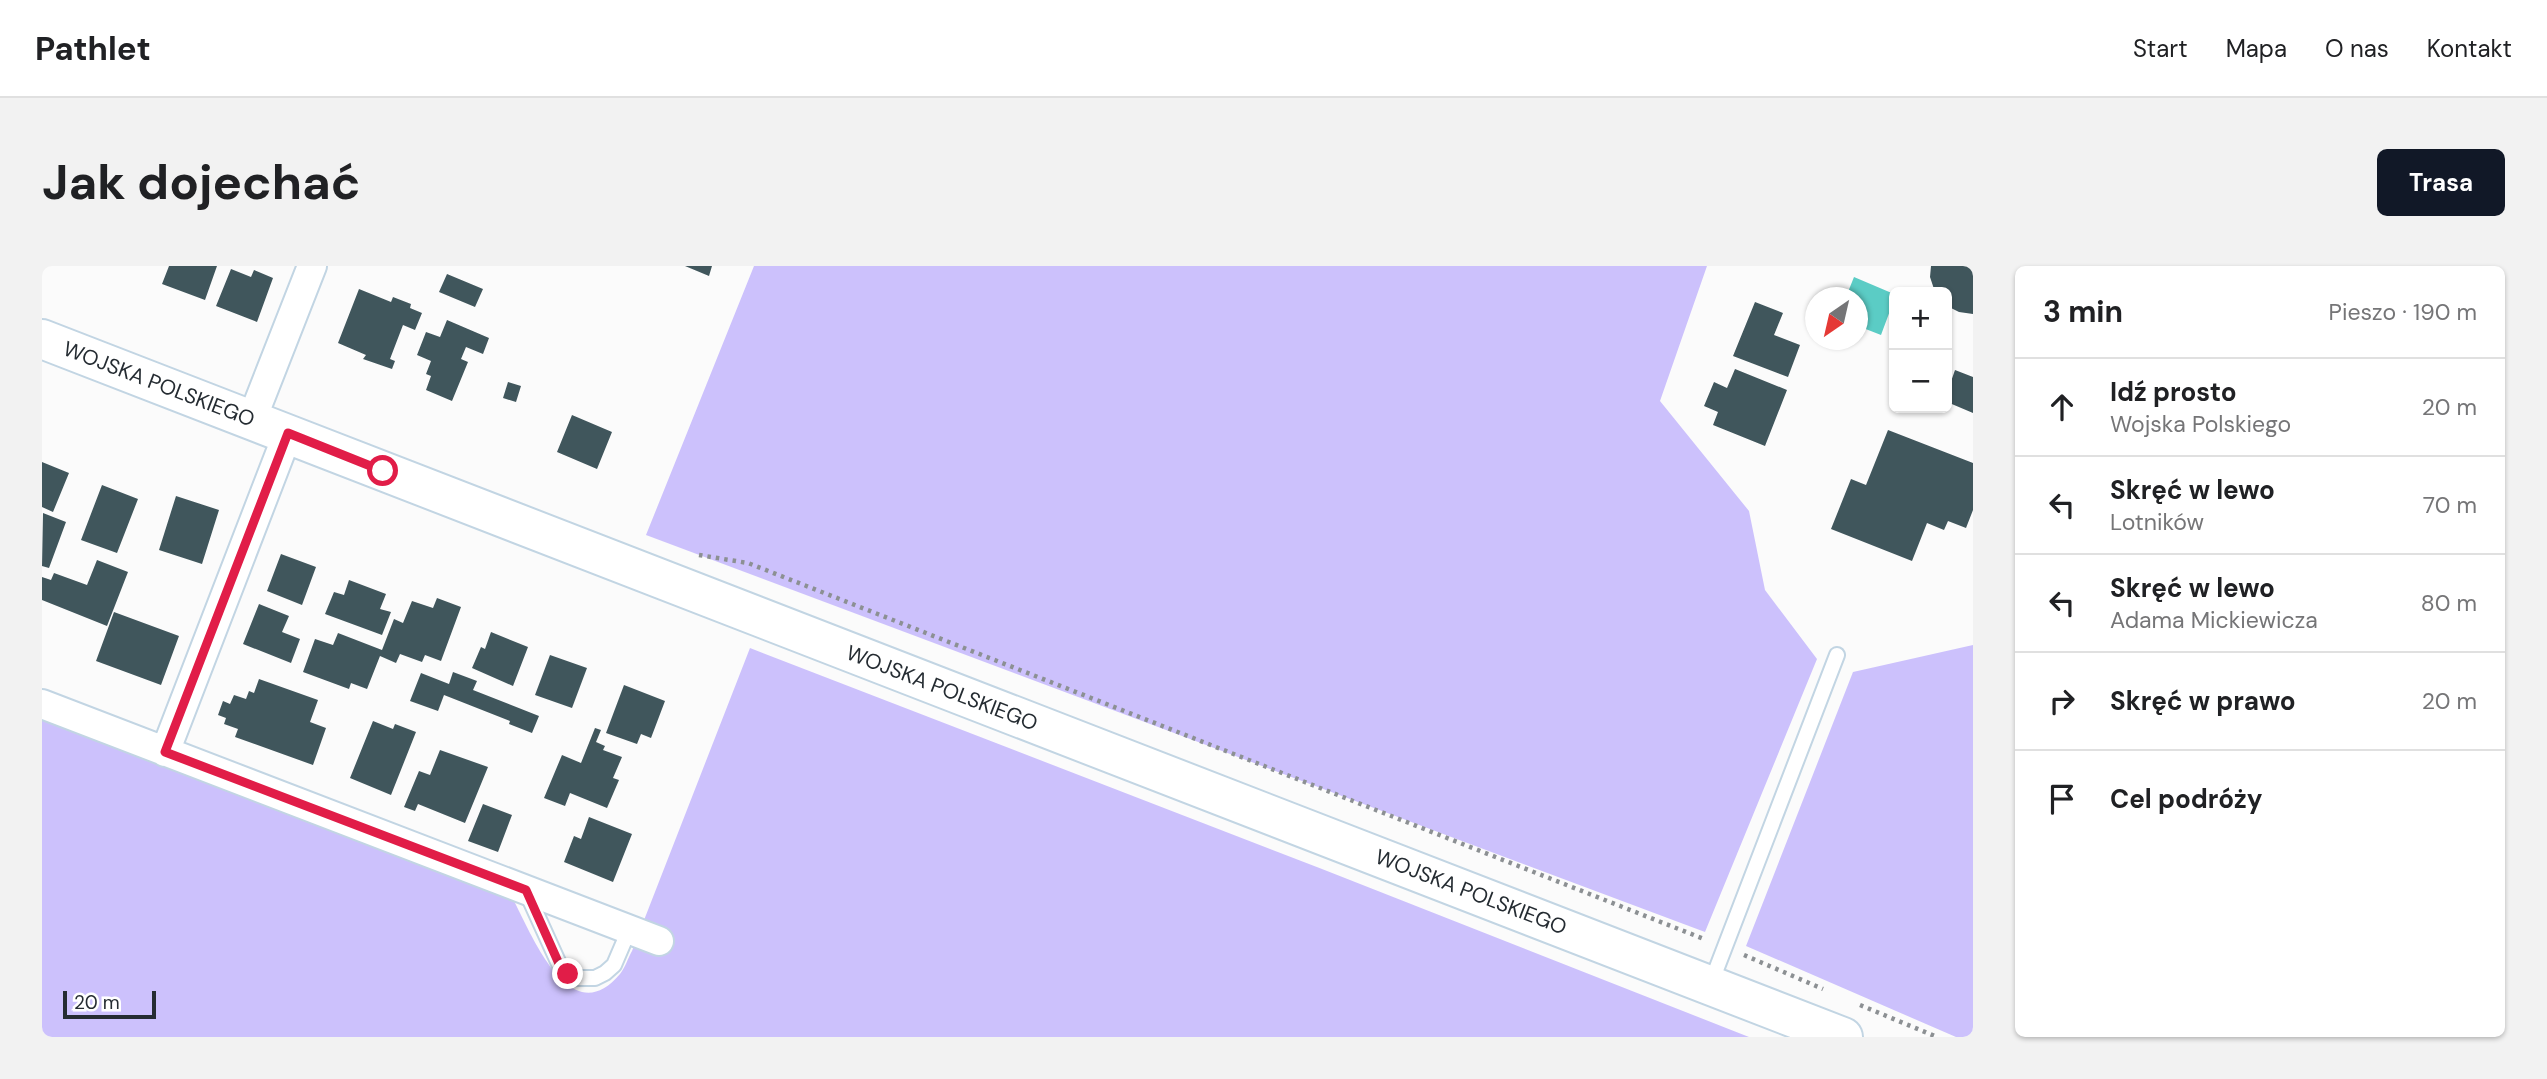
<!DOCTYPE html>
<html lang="pl">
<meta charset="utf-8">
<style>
body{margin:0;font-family:"DM Sans",sans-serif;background:#f2f2f2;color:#202124}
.controls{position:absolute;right:21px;top:21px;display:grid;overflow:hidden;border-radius:10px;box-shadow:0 2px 5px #0004}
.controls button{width:63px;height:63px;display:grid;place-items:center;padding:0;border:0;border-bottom:2px solid #e0e0e0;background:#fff;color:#202124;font:35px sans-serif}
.compass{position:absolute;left:1763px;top:21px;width:63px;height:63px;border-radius:50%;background:#fff;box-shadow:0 2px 5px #0004;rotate:214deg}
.scale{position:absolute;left:21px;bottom:18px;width:93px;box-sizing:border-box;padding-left:7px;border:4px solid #252c32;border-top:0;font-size:19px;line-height:24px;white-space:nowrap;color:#252c32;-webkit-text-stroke:5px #fff;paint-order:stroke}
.stop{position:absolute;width:21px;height:21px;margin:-16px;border:5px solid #e11d48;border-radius:50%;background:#fff}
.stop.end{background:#e11d48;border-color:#fff;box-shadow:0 2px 7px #0008}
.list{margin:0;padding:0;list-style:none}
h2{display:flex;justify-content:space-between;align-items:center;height:91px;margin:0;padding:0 28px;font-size:30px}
h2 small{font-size:23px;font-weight:400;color:#757577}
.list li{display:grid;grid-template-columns:46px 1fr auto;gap:21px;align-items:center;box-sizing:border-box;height:98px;padding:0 28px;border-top:2px solid #e0e0e0}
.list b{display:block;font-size:26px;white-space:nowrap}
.list p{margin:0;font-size:23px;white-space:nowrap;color:#757577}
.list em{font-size:23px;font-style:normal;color:#757577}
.icon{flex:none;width:38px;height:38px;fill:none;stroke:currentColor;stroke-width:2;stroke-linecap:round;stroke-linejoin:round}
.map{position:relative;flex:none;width:1931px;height:771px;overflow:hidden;border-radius:10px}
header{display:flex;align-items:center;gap:42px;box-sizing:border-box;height:98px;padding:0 35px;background:#fff;border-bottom:2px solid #e0e0e0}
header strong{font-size:33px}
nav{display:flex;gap:38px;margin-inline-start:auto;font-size:24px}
.intro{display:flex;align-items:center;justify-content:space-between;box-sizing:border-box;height:168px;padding:0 42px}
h1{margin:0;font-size:49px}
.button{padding:18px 32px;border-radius:10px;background:#111827;color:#fff;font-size:24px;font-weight:700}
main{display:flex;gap:42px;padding:0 42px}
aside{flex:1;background:#fff;border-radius:10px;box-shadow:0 2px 5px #0004}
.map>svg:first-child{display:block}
</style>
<header>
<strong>Pathlet</strong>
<nav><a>Start</a><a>Mapa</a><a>O nas</a><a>Kontakt</a></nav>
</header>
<div class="intro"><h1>Jak dojechać</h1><a class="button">Trasa</a></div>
<main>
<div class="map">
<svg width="1931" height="771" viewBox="0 0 1931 771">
<rect width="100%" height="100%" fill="#fbfbfb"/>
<path fill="#ccc1fc" d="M712,0h953l-47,135 89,110 16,79 52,69 -112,273 -1059,-397z
M1931,379v392h-17l-210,-91 107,-274z
M708,382l572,221 427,168h-1707v-318l471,180c18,34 57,135 107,75 5,-6 8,-16 12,-23z"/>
<path fill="#5bccc5" d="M1812,11l40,17v6l-13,35 -23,-9 -1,-28 -11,-1z"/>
<path fill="#40565c" d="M127,0h48l-12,34 -43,-16z
M643,0h27l-3,10z
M1889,0h42v48l-14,-2 -12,-6v-14h-12l-5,-15z
M189,3l20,8 3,-7 19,8 -16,44 -41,-16z
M405,8l36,15 -8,18 -36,-15z
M317,23l32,13 2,-5 18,7 -1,4 12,5 -7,17 -12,-5 -13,34 5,2 -3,8 -29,-10 3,-4 -28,-12z
M1713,36l28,11 -9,22 26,10 -12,32 -55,-21z
M405,54l42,18 -6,16 -17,-7 -5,12 7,3 -16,39 -26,-11 5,-14 -5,-2 5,-13 -14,-6 9,-23 14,5z
M1693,103l52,21 -22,56 -52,-21 5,-13 -14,-6 10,-24 13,6z
M1913,104l18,7v36l-26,-11v-9z
M466,116l13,4 -5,16 -13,-4z
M530,149l40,17 -15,37 -40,-17z
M1846,164l85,33v47l-7,18 -18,-7 -4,9 -17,-7 -15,38 -81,-32 20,-50 15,6z
M0,196l27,11 -16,39 -11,-5z
M60,219l36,14 -21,54 -36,-13z
M134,230l43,14 -17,54 -43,-14z
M1,247l23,9 -17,46 -7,-2z
M239,288l35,13 -14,38 -35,-14z
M55,294l31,12 -21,54 -65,-26v-23l9,3 3,-7 33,12z
M307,314l37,14 -6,15 11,3 -9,23 -57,-21 9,-22 10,3z
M395,332l24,9 -20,54 -16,-6 -3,7 -22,-8 -4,9 -16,-7 -13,33 -16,-6 -2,6 -46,-17 12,-33 18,6 5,-12 44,17 12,-31 9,4 9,-22 21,7z
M217,338l30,12 -7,16 18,7 -9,24 -48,-19z
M72,346l65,24 -18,49 -65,-24z
M449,366l37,15 -15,39 -41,-18 9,-21 4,2z
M508,389l37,13 -15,40 -37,-13z
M411,406l24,9 -4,9 66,26 -7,17 -23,-9 1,-3 -66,-26 -6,16 -28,-10 11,-28 28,11z
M217,413l59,21 -8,22 16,6 -13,37 -78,-28 3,-8 -14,-5 2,-6 -8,-3 5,-14 7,3 4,-9 12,4 3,-8 5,2z
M582,419l41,16 -14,37 -10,-4 -4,10 -31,-11z
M331,455l20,8 2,-5 21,8 -25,63 -41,-17z
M553,462l6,2 -5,12 9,4 -2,4 19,7 -9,21 6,2 -12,28 -37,-15 -5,13 -21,-8 18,-43 19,8z
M398,484l48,17 -23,56 -47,-19 -3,7 -11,-4 15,-36 11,4z
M441,538l29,11 -14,37 -30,-11z
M547,551l43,17 -19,48 -49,-20 10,-26 7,3z"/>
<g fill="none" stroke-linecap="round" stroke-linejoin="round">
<g stroke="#c2d5e3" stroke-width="18">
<path id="lane" d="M484,625l34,75 16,12h19l10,-5 9,-8 15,-35
M1669,717l126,-328"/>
</g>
<g stroke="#c2d5e3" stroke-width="32">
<path id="street" d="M210,153l60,-153
M0,438l617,237
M123,486l123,-319"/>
</g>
<g stroke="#c2d5e3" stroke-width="42">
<path id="secondary" d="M0,73l1801,698"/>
</g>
<path stroke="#8c9093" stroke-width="4.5" stroke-dasharray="3.5 5" stroke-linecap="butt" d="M657,289l49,8 956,376
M1702,689l79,34
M1818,739l77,32"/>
<use href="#lane" stroke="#fff" stroke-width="14"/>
<use href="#street" stroke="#fff" stroke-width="28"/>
<use href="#secondary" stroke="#fff" stroke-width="38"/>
</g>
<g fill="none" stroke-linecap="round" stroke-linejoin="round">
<path stroke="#e11d48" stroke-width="9" d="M341,205l-95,-38 -123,319 361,138 34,76 8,8"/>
</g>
<g text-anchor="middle" stroke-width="7" stroke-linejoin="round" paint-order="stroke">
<g font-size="21" fill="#252c32" stroke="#fff">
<text transform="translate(117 118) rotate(21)" y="7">WOJSKA POLSKIEGO</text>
<text transform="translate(900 422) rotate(21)" y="7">WOJSKA POLSKIEGO</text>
<text transform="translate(1429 626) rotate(21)" y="7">WOJSKA POLSKIEGO</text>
</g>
</g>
</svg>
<div class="controls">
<button>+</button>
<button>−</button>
</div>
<svg class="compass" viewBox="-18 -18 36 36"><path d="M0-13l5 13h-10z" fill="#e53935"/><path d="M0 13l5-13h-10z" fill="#757577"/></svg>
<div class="scale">20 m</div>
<div class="stop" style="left:341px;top:205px"></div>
<div class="stop end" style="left:526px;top:708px"></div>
</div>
<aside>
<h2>3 min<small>Pieszo · 190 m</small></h2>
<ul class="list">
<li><svg class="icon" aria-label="ahead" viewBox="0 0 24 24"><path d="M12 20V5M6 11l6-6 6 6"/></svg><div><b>Idź prosto</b><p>Wojska Polskiego</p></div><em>20 m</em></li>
<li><svg class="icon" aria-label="left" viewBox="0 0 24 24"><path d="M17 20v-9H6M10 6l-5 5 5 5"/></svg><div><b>Skręć w lewo</b><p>Lotników</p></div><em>70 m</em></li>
<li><svg class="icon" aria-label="left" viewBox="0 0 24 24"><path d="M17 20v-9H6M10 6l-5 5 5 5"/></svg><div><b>Skręć w lewo</b><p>Adama Mickiewicza</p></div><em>80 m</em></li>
<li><svg class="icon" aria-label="right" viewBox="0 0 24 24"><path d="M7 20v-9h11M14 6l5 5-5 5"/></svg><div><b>Skręć w prawo</b></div><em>20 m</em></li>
<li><svg class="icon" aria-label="arrive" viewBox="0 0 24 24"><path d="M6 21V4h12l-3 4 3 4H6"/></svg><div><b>Cel podróży</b></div></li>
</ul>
</aside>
</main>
